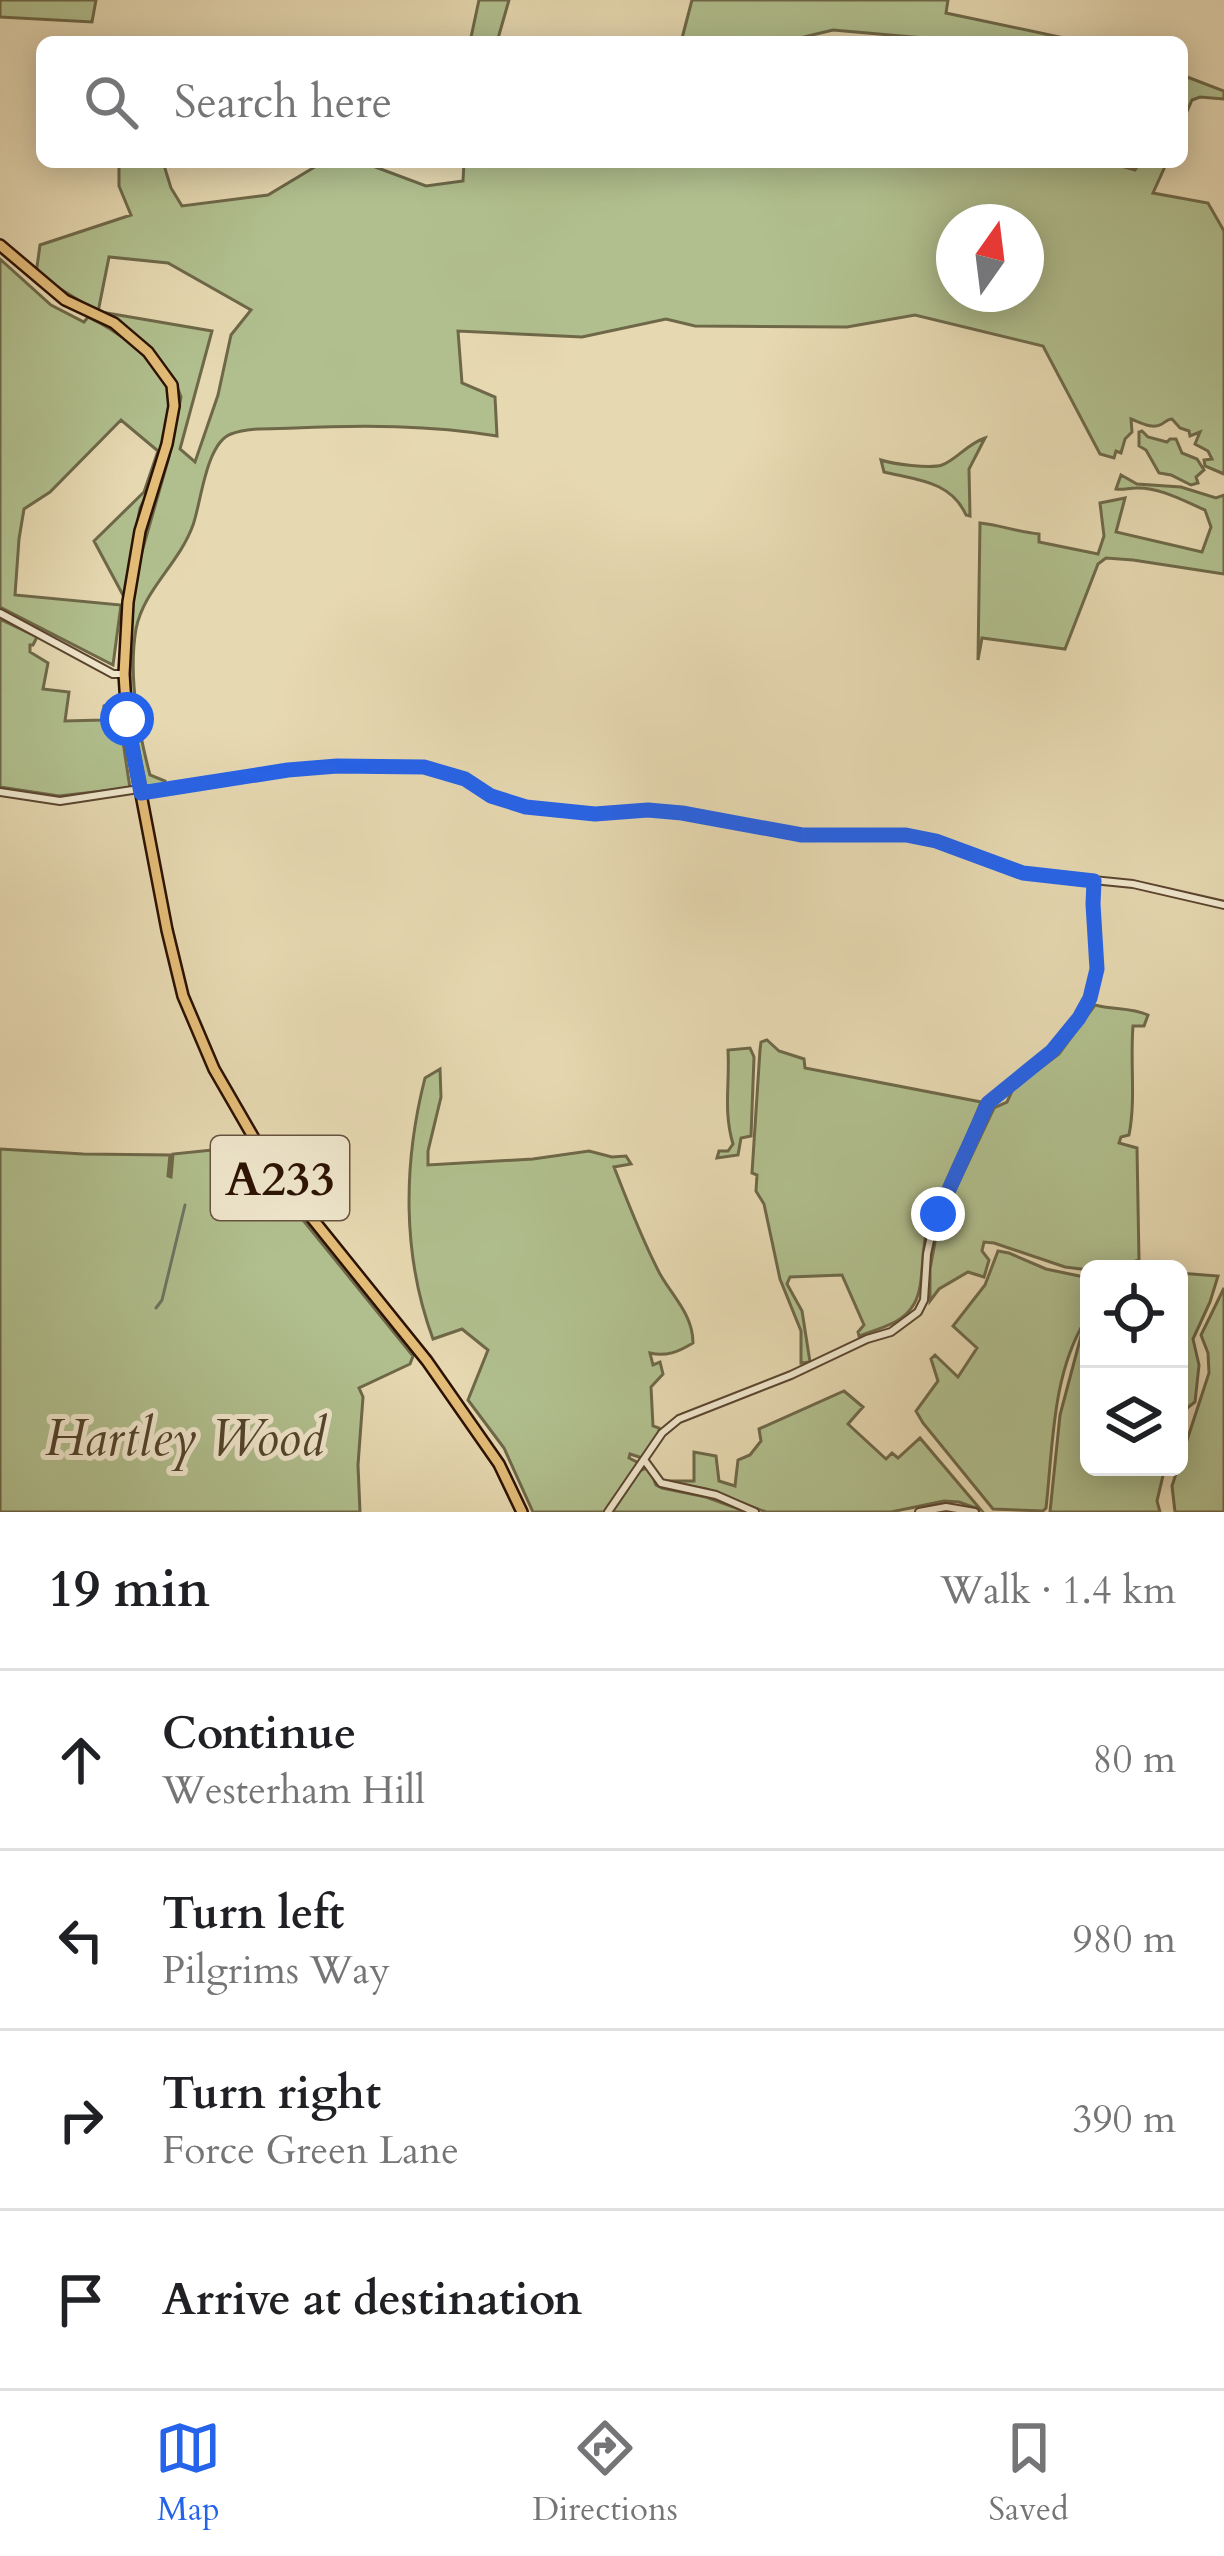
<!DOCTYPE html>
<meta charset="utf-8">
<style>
body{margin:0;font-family:Cardo,serif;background:#f6f6f6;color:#202124}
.controls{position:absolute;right:36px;bottom:36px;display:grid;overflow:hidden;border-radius:18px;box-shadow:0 6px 30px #0003}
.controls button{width:108px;height:108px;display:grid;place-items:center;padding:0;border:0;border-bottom:3px solid #e0e0e0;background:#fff;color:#202124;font:60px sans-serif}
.compass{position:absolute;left:936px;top:204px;width:108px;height:108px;border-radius:50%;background:#fff;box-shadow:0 6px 30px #0003;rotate:14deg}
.stop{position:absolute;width:36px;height:36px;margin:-27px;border:9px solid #2563eb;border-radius:50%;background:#fff}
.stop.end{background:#2563eb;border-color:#fff;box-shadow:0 3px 12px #0008}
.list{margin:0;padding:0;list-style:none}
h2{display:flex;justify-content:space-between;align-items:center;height:156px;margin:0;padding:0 48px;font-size:51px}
h2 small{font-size:39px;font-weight:400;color:#757577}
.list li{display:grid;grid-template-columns:78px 1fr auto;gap:36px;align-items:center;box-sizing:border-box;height:180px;padding:0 48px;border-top:3px solid #e0e0e0}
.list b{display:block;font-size:45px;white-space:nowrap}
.list p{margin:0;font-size:39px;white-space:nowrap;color:#757577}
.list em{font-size:39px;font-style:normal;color:#757577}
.icon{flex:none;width:66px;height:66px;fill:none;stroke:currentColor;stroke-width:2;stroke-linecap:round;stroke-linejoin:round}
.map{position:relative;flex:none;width:1224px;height:1512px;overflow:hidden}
.search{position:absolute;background:#fff;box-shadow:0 6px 30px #0003;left:36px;right:36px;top:36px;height:132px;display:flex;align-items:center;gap:30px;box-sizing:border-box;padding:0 42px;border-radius:18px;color:#757577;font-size:45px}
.sheet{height:876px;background:#fff}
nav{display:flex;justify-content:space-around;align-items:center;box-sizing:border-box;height:168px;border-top:3px solid #e0e0e0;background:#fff;font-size:33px;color:#757577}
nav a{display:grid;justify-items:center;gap:6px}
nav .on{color:#2563eb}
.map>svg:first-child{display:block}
</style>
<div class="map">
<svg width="1224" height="1512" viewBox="0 0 1224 1512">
<rect width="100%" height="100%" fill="#e6d8b1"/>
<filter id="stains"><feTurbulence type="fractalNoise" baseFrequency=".00167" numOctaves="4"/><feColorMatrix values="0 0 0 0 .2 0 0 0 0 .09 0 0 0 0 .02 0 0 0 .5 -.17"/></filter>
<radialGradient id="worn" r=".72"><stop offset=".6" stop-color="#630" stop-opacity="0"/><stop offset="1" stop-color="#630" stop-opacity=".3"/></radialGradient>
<path fill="#b1bf8e" stroke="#6e6848" stroke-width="3" fill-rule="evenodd" d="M0,0h96l-4,22 -92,-5z
M479,0h30l-12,42h-27z
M692,0h256l-2,13 137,29h-113l-137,-12 -50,12h-102z
M1182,75l42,16v8l-24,-2 -8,3 -10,23z
M119,162h44l8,26 11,18 86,-11 55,-33h39l64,24 37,-5 1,-19h643l28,8 5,-8h27l-14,31 55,10 16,28v243l-19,-8 -1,-6 8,-1 -4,-8 -13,-7 5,-12 -10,4 -1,-5 -9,-3 -8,-9c-4,0 -7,3 -10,5 -10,6 -22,-2 -31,-5l1,13 -7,7 -4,14 -5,-2 -2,7 -14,-4 -57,-108 -128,-31 -68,12 -152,-1 -29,-7 -84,18 -124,-6 4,52 33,14 2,39c-68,-11 -134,-11 -202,-8 -20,1 -45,-1 -64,6 -25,9 -30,69 -38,91 -14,39 -49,64 -57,104 -8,47 2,101 14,146l15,6v4l-19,1 -12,-59 -4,-39v-71l11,-62 28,-98 12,-60 -7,-18 -25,-32 -48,-35 111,19 -32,118 15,13 23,-67 13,-60 20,-25 -83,-47 -59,-6 -11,55 -62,-38 4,-29 91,-30 -12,-29zM954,222h72v72h-72z
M0,259l51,46 33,17 4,-5c29,14 65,39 79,70 12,28 -12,95 -27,121l-16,89 -30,-56 50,-49 14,-41 -37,-31 -71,72 -26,17 -5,30 -4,56 106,10 -8,60 -113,-58z
M1142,431l6,6 19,5 3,-3h6l6,14 15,6 7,11 -8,7 2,6 -7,2 -20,-10 -12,-2 -13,-23 -7,-4v-14z
M985,438l-16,31 1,47 -4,-1c-15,-34 -49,-35 -82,-43l-3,-12c12,4 49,9 61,5 14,-5 25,-21 43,-27z
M1121,475l16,9 44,3 35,11 8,-3v79l-91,-14 -27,-2 -8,6 -33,85 -83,-11 -4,22 2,-137c20,2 38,9 59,11v8l59,12 6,-18 -4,-33 25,-5 -9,34 86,20 9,-25 -6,-17c-21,-9 -46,-23 -69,-22 -7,0 -13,2 -20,1z
M0,619l37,18 -4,8h-3v7l18,11 -5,26 26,3 -4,29 38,-1 1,-14 13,-4 13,86 -71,8 -59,-9z
M1095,1005c18,5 35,2 53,10l-4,11h-11c-3,37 3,73 -4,109l-8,2 -2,6 18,5 2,112 -10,3 -3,6 -37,1 -24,-3 -71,-24 -10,-1 -2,9 7,9 -5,17 -16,-5 -29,17 -9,12v-32l8,-43 56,-118 13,-6 6,-13 46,-35z
M767,1040l12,11 25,8 1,9 176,34c-16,43 -41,85 -54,129 -7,22 -2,55 -13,73 -11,20 -35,24 -55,32l-1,-4 6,-7 -22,-50 -52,2 -3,7 15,27 8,51 -9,1v-32l-21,-52 -16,-75 -8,-13 1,-16 -5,-2 8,-123 1,-8z
M750,1048l4,9 -3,79 -10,2 -3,17 -21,3 2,-7h9l5,-7c-10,-34 -3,-60 -5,-94z
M440,1069l1,28 -13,54v14l105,-6 56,-8 23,6 14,-1 5,8 -17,3c14,36 28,73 46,107 13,23 33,41 33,69 -15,9 -27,14 -43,10l3,12 7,-3 3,12 -12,13 2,39 6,2v4l-17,26 -12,-4 -1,4 10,5 -35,49h-71l-29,-64 -36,-48 20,-50 -26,-21 -29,10c-31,-84 -30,-175 -8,-261z
M0,1149l83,5 87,1 -2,21 3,1 2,-23 39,-4 55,19 35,45 1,6 110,136 -3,8 -51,24 4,9 -5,68 2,47h-360z
M998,1251l11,2 37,16 43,9v189h76l-8,34 3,11h-110l10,-97 25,-94c-33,54 -32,125 -39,187l-3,3 -50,-2 -70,-86 -7,-12 22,-30 -7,-22 4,-4 23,22 19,-29 -24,-22 32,-41z
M1179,1273l39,3 -8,26 -17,37 6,26 -4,37 -9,7 -7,16z
M1224,1288v224h-49l-3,-26 37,-113 -1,-20 -7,-18z
M844,1391l19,16 -15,17 38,35 6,-6 6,5 22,-20 61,72 -22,-8 -15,-1 -53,11h-125l-60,-23 -43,-8h31v-29l22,4 3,25 16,5 3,-26 12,-5 11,-14 -2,-12z
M646,1468l4,2 6,15 6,3 44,9 41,15h-135l27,-41z"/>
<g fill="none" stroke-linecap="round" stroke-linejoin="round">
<path stroke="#6c7765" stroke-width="3" d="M156,1308l6,-8 23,-95"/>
<g stroke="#5a442e" stroke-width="10">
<path id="minor" d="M0,613l113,61h11
M141,793l147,-23 49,-5 86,2 42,12 26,17 35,11 69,7 53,-4 35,3 81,17 38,5h104l30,6 87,32 110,11 91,21
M645,1461l16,22 55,12 39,17
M608,1512l54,-79 17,-14 112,-44 76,-36 24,-7 27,-20 6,-12 3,-46 6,-27 48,-113c13,-22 36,-33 55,-49 24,-20 53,-50 59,-82 7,-33 -5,-68 -1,-102
M919,1512l27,-5 29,5"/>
</g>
<g stroke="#5a442e" stroke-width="10">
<path id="tertiary" d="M0,792l60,9 79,-12"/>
</g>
<g stroke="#2c1203" stroke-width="14">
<path id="primary" d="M0,245l65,55 49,23 34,29 24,33 2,21 -7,38 -27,87 -12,71 -4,72 3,45 13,70 27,141 16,66 31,73 56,97 157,195 72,103 23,48"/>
</g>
<use href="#minor" stroke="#efe6cc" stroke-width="6"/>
<use href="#tertiary" stroke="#efe6cc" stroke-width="6"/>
<use href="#primary" stroke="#e3bc78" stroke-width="9"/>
</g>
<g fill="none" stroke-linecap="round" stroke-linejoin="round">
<path stroke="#2563eb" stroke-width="15" d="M127,719l14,74 147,-23 49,-4 87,1 41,12 26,17 35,11 69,7 53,-4 34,3 120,22h104l30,6 87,32 71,8 -1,23 4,65 -7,29 -11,20 -27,33 -64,52 -50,111"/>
</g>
<g text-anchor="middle" stroke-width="10" stroke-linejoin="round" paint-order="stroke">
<rect fill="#efe6cc" stroke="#66523f" stroke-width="3" x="211" y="1136" width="138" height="84" rx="9"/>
<g font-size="48" font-weight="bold" fill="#2c1203">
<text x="280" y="1195">A233</text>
</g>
<g font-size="51" font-style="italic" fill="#54462d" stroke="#efe6cc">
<text x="185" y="1455">Hartley Wood</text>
</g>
</g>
<rect width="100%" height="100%" filter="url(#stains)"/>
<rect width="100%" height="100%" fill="url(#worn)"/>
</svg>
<div class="controls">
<button><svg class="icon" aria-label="locate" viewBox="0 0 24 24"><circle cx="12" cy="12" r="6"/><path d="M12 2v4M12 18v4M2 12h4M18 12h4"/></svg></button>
<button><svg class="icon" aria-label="layers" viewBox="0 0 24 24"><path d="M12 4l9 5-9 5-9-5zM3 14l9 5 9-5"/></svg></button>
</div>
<svg class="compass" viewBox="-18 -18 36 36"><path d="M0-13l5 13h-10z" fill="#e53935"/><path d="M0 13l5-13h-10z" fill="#757577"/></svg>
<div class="stop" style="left:127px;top:719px"></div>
<div class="stop end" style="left:938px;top:1214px"></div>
<div class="search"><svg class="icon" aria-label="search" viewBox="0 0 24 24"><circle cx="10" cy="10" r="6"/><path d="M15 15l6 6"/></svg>Search here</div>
</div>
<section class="sheet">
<h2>19 min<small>Walk · 1.4 km</small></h2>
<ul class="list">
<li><svg class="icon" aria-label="ahead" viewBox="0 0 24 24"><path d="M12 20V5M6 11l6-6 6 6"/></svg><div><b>Continue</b><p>Westerham Hill</p></div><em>80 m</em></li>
<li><svg class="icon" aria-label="left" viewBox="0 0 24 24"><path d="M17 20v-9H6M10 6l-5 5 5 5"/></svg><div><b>Turn left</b><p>Pilgrims Way</p></div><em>980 m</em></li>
<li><svg class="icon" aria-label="right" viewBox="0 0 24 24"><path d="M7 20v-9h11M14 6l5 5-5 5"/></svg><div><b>Turn right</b><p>Force Green Lane</p></div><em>390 m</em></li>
<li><svg class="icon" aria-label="arrive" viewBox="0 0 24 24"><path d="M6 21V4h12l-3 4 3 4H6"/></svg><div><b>Arrive at destination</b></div></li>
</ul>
</section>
<nav>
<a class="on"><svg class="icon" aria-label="map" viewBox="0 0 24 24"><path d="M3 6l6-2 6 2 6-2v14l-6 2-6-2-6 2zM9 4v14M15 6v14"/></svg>Map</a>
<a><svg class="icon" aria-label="directions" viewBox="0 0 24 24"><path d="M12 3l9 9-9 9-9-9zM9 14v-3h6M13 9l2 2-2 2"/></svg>Directions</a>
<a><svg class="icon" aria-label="saved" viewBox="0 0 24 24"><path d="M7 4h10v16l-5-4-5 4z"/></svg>Saved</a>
</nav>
